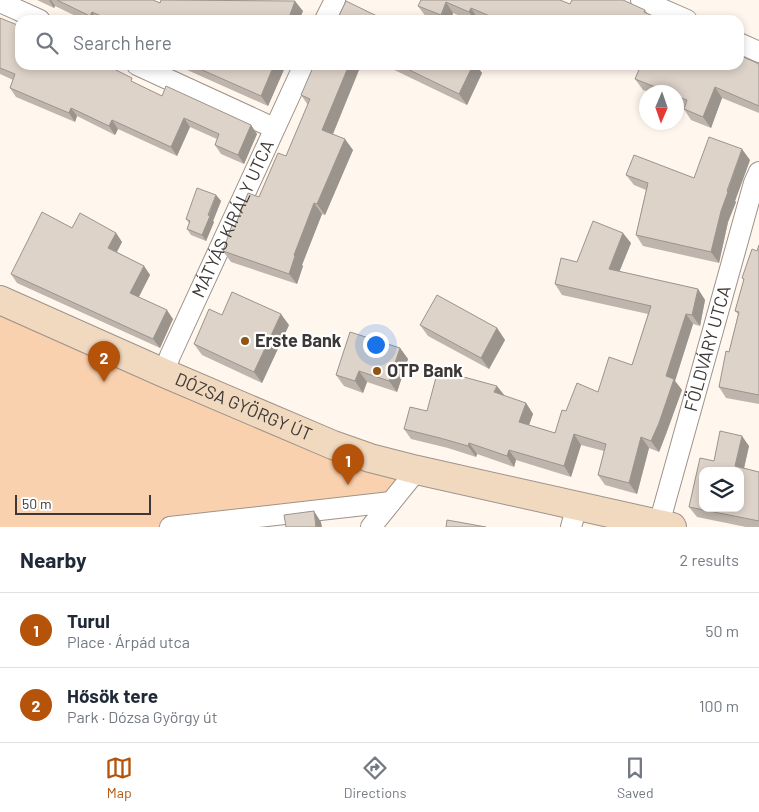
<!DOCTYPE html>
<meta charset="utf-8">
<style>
body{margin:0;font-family:Barlow,sans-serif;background:#f2f2f3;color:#1f2937}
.controls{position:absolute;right:15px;bottom:15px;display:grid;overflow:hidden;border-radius:10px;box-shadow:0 2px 8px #0003}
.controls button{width:45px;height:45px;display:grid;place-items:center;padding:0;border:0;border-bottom:1px solid #e0e1e3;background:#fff;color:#1f2937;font:25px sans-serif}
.compass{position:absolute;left:639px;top:85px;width:45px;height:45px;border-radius:50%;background:#fff;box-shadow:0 2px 8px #0003;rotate:182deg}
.scale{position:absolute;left:15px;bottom:12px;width:136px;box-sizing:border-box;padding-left:5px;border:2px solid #3d3835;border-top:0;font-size:14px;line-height:18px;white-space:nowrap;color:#3d3835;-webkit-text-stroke:4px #fff;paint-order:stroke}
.you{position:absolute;left:375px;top:344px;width:18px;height:18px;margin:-12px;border:4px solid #fff;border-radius:50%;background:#1a73e8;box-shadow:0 0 0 8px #1a73e833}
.badge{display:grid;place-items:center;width:32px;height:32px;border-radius:50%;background:#b45309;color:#fff;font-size:16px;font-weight:700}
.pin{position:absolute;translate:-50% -41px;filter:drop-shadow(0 1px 2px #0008)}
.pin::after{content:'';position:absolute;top:26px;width:18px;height:15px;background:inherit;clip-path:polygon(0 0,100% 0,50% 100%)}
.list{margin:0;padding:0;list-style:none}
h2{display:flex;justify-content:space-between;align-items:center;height:65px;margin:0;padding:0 20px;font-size:21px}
h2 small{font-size:16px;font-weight:400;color:#747a83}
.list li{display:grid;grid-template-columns:32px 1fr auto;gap:15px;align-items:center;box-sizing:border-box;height:75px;padding:0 20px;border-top:1px solid #e0e1e3}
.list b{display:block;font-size:19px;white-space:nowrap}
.list p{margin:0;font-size:16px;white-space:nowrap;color:#747a83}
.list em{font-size:16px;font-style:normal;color:#747a83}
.icon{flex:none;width:28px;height:28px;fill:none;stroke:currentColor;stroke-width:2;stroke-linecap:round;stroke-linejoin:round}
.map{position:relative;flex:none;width:759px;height:527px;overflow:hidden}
.search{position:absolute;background:#fff;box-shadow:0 2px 8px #0003;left:15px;right:15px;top:15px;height:55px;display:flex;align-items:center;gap:12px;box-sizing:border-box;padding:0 18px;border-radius:15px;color:#747a83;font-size:19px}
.sheet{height:215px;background:#fff}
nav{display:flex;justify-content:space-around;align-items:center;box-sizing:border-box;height:70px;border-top:1px solid #e0e1e3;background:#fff;font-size:14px;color:#747a83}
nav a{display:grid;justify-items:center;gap:2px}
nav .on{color:#b45309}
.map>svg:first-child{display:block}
</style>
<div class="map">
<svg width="759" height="527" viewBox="0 0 759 527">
<rect width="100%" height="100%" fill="#fff6ee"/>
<path fill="#fad1ae" d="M0,294l417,176 -19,23 -228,34h-170z"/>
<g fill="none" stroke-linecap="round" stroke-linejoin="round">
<g stroke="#9e938a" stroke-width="22">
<g id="street">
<path d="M641,0l46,20"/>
<path d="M0,2l40,18"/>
<path d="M325,20l10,-20"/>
<path d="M739,43l20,9"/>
<path d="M137,65l137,63"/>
<path id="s1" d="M164,373l6,-17 134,-291"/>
<path id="s2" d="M659,524l95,-341 5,-11"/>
<path d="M170,527l221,-25"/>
<path d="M371,527l46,-57"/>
<path d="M571,527l6,-21"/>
</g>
</g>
<g stroke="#9e938a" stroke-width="30">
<g id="secondary">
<path id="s3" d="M0,300l164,73 169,72 37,13 47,12 255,57"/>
</g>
</g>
<use href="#street" stroke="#fff" stroke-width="20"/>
<use href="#secondary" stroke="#f1d9c0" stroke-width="28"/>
</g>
<path fill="#bfb5ad" d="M37,0h116l7,3 143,8 -4,9h-215l-29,-14 -1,2z
M421,0l149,4 75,6 3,4 14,6h-180l-4,-1v1h-9l-16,-7 -2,7h-18l-7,-3 -8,-11z
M0,18l162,78 89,29 6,9 -13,30 -23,-10 -6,-9 2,-6 -27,-12 -13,29 -59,-27 -3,6 -38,-19 -2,6 -59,-25 -6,-9 3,-8 -13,-6z
M759,64v49l-37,-15 -11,30 -20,-8 -7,-11v-2l-8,-3v-12h-26l-7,-2 -8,-11 6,-13 -2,-1h100z
M176,65h110l-18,41z
M314,65h47l-28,69 20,16 -28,65 -3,-1 -20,51 1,1 -6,18 -66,-22 -8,-11 12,-25 24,-29 27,-41 22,-51 -7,-10z
M384,65h92l6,8 -15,32z
M750,160l-15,41 1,1 -8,20 -9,41 -76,-17 -7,-11 10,-45 -12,-5 -8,-10 68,3z
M216,195l5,6 -8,20 1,1 -8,19 -15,-6 -4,-6 2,-6 -3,-4z
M72,228l44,5 6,9 -5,10 27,14 6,9 -11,22 34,22 -13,29 -143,-65 -6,-9z
M631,243l-12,29 79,17 7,11 -5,26 -7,-2 -18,57 7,9 -16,44 -7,18 -10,-4 -12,46 -32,-9 -7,-10 6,-24 -23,-6 -10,32 -55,-17 -2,7 -37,-13 -1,3 -28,-9 -37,-9 -7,-10 23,-18 77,-15 22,7 7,11 -4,11 26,8 11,-22 32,-19 34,-27 16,-51 -86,-19 -7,-11 22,-22z
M759,245v159l-33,-6 -7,-11 10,-35 9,-38 -3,-3 9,-30 -2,-3 15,-27z
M289,325l-27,58 -60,-28 -8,-11z
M420,325l77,3 8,12 -16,29 -61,-33z
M400,348l8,11 -11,33 -30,-10 -4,11 -19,-7 -8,-11z
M749,446l-5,22 15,4v55h-13l-49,-10 -8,-10 25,-46z"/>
<path fill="#9b948d" d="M49,0h2l4,6 -1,2z
M295,1l8,10 -4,9h-11z
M446,2l7,11 -2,7h-7l-3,-5z
M471,8l7,11v1h-4l-5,-8z
M92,12l6,8h-5l-3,-4z
M274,65h12l-18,41 -7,-10z
M349,65h12l-31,76 -8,-11z
M473,65h3l6,8 -15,32 -8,-11z
M715,87l7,11 -11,30 -8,-11z
M71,108l6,8 -2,6 -6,-9z
M184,118l6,9 -13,29 -6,-9z
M112,120l6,9 -3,6 -6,-9z
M251,125l6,9 -13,30 -6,-9z
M345,139l8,11 -28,65 -8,-11z
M742,149l8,11 -15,41 1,1 -8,20 -9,41 -8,-11 10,-41z
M216,195l5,6 -8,20 1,1 -8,19 -4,-6z
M314,203l8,11 -20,51 1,1 -6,18 -8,-10 5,-19z
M116,233l6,9 -8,15 -6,-9z
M623,233l8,10 -15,37 -7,-11z
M144,266l6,9 -14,27 -6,-9z
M698,289l7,11 -5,26 -8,-11z
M167,310l6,9 -13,29 -7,-9z
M281,314l8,11 -27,58 -8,-11z
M686,314l7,10 -18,57 7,9 -16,44 -7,18 -8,-11 15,-65z
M497,328l8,12 -16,29 -8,-11z
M400,348l8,11 -11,33 -8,-11z
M359,371l8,11 -4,11 -8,-12z
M497,386l8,10 -11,-4z
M526,403l7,11 -7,19 -7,-11z
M574,434l7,11 -10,32 -7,-11z
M742,436l7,10 -7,31 -7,-11z
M641,437l8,11 -12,46 -8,-11z
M469,443l8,11 -1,3 -8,-11z
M509,450l7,10 -2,7 -7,-11z
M314,511l7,11 1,5h-6z"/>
<path fill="#ded3c9" stroke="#9b948d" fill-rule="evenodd" d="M57,0h96l7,3 1,-3 134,1 -7,19h-178l-18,-8 -2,4z
M421,0h139l10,4 2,-4h51l22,10 -1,2 18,8h-163l-28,-12 -2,4 -23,-10 -5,13 -23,-9z
M346,1l39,19h-48z
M0,18l20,8v39h86l26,13 -1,3 31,15 4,-10 85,39 -13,30 -23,-10 4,-11 -35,-16 -13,29 -59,-27 -3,6 -38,-18 -2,5 -59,-25 5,-14 -15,-6z
M739,55l20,9v42l-44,-19 -12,30 -19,-8 3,-9 -11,-4v-4h-8l-33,-13 6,-14h98z
M191,65h83l-13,31z
M314,65h35l-27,65 23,9 -28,65 -3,-1 -20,52 1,1 -6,18 -66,-23 9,-26 3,1 13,-33 11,4 19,-44 8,3 24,-57 -9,-4z
M399,65h74l-14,29z
M709,137l33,12 -15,42 1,1 -7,19 -10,41 -75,-17 12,-52 -22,-8 8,-20 60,23z
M197,188l19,7 -8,20 2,1 -8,19 -15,-6 3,-8 -4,-2z
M42,212l30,16 8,-15 36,20 -8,15 36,18 -14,27 37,17 -14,29 -142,-65z
M593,221l30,12 -14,36 89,20 -6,26 -6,-1 -20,62 8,3 -15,44 -8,18 -10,-4 -12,46 -31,-8 8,-31 -32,-10 -10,32 -55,-16 -2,6 -38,-13 -1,3 -28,-8 -36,-9 6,-22 17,4 11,-41 59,16 -3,6 32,11 -7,19 36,11 7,-23 4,1 11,-28 21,9 11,-35 23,8 19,-59 -96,-22 6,-26 16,4z
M759,245v150l-40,-8 7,-36 3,1 10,-40 -4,-1 9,-32 -2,-1 10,-29 5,2z
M232,292l49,22 -27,58 -60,-28 15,-35 13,6z
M437,295l60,33 -16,30 -61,-33z
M350,332l50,16 -11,33 -30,-10 -4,10 -19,-6z
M720,431l22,5 -7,30 24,6v49l-70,-14 11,-49 14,3zM703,471h37v37h-37z
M314,511l2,16h-30l-2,-12z
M447,520l39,7h-40z"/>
<g fill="#905513" stroke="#fff" stroke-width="2">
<circle cx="245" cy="341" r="5"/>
<circle cx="377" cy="371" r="5"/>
</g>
<g text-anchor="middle" stroke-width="4.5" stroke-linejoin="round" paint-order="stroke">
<g font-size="18" fill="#3d3835" stroke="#fff">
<text dy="6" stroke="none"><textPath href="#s1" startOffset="169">MÁTYÁS KIRÁLY UTCA</textPath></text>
<text dy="6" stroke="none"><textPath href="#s2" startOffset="182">FÖLDVÁRY UTCA</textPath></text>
<text dy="6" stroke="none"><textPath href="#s3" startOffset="266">DÓZSA GYÖRGY ÚT</textPath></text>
</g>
<g font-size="18" font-weight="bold" fill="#3d3835" stroke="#fff" text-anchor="start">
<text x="255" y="347">Erste Bank</text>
<text x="387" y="377">OTP Bank</text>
</g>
</g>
</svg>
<div class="controls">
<button><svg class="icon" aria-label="layers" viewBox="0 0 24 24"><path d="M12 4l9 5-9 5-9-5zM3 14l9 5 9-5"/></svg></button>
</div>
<svg class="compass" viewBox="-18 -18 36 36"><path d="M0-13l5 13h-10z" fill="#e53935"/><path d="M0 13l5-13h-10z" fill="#747a83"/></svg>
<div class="scale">50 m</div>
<div class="you"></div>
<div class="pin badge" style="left:348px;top:485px">1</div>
<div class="pin badge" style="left:104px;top:382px">2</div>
<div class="search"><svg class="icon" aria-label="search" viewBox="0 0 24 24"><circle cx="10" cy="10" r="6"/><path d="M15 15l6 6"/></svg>Search here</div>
</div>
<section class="sheet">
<h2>Nearby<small>2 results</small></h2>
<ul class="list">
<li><span class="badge">1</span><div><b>Turul</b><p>Place · Árpád utca</p></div><em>50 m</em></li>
<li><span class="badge">2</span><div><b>Hősök tere</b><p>Park · Dózsa György út</p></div><em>100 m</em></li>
</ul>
</section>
<nav>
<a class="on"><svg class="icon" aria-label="map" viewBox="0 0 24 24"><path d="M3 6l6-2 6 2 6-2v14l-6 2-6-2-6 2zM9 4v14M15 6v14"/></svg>Map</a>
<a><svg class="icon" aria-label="directions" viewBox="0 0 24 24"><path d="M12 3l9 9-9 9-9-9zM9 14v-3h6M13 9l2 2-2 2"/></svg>Directions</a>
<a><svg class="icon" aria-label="saved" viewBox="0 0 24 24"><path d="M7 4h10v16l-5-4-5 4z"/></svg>Saved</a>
</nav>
